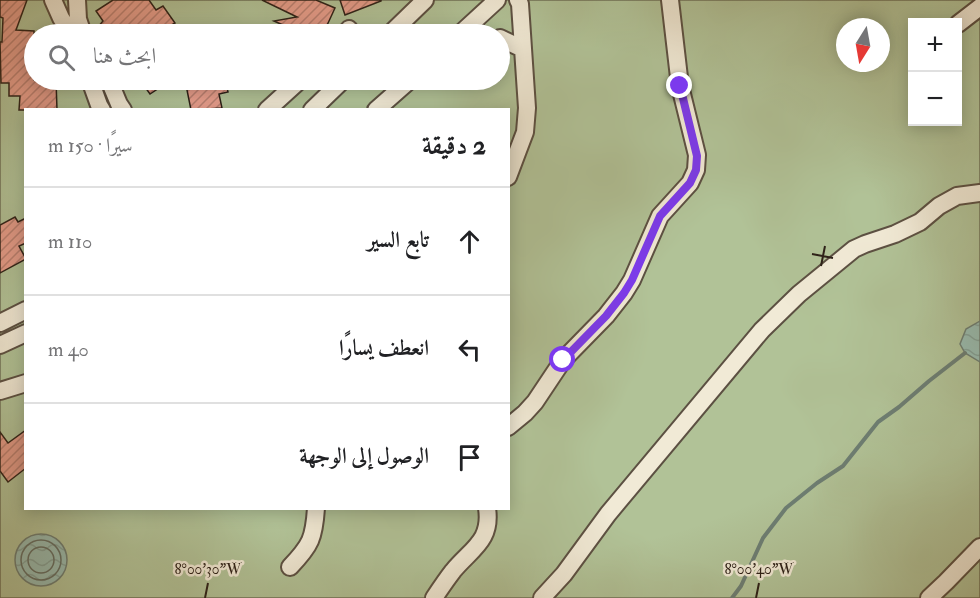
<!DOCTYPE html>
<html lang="ar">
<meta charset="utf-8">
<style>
body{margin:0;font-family:"IM FELL Double Pica",Amiri,serif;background:#f6f6f6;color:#202124;direction:rtl}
.controls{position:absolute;right:18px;top:18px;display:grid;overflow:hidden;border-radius:0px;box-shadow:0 3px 15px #0003}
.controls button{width:54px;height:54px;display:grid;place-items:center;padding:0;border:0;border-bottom:2px solid #e0e0e0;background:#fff;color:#202124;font:30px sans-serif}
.compass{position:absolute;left:836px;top:18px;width:54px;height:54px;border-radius:50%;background:#fff;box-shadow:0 3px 15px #0003;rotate:191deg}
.stop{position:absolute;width:18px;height:18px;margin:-14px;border:4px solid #7c3aed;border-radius:50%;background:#fff}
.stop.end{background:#7c3aed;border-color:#fff;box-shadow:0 2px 6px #0008}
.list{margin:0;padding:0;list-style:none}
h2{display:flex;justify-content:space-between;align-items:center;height:78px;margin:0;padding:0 24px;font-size:26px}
h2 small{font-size:20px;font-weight:400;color:#757577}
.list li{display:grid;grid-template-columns:39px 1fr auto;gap:18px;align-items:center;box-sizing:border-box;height:108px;padding:0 24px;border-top:2px solid #e0e0e0}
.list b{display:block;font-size:22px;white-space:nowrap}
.list em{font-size:20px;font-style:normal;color:#757577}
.icon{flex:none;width:33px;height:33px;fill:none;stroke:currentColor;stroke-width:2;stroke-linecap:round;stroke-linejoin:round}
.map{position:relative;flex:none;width:980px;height:598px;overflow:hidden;direction:ltr}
.search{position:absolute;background:#fff;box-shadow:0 3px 15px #0003;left:24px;top:24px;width:486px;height:66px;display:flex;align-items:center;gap:15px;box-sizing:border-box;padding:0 21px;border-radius:33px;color:#757577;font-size:22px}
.panel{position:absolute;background:#fff;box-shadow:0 3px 15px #0003;left:24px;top:108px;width:486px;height:402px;border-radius:0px;direction:rtl}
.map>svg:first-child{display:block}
</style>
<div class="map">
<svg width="980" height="598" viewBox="0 0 980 598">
<defs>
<pattern id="water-waves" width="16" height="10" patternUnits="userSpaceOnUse" patternTransform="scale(1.5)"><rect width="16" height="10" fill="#98bcb0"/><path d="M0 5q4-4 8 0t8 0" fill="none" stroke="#83a197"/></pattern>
<pattern id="building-hatch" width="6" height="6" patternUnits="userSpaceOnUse" patternTransform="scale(1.5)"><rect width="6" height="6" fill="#e69d8b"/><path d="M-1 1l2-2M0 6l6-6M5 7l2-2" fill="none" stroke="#bb8071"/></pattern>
</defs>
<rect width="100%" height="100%" fill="#eadec0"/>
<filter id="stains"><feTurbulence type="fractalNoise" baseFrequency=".00333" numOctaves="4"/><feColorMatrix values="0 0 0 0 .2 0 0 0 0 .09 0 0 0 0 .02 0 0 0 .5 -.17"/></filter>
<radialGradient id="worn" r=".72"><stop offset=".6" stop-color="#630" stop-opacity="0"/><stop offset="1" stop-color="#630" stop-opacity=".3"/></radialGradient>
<path fill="#b1c297" stroke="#6f7258" stroke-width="1.5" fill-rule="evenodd" d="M0,0h980v598h-980zM912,22h46v100h-46zM845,27h36v36h-36zM34,34h466v46h-466zM26,110h482v398h-482z"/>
<path fill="url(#water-waves)" stroke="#6d7e73" stroke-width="1.5" d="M980,321v41l-15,-9 -5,-9 6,-15z
M15 560a26 26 0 1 1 52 0a26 26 0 1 1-52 0Z"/>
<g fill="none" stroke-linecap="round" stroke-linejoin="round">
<path stroke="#626e64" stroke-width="1.5" d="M21 560a20 20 0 1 1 40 0a20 20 0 1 1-40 0Z
M28 560a13 13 0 1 1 26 0a13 13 0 1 1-26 0Z"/>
<path stroke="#6d7e73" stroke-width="4" d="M732,598l9,-12 22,-48 23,-30 31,-25 26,-17 35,-44 21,-15 30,-26 36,-28"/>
</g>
<path fill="url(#building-hatch)" stroke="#2d2118" stroke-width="1.5" d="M0,0h27l-11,30 18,1v49h22l1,30h-38l1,-14h-11v-13h-8l-1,-41h2l1,-24 -3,-1z
M113,0h36l7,10 7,-4 12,17 -7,4 5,7h-70l-5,-7 5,-6 -7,-10z
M262,0h54l19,8 -12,26h-20l-29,-13 23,-4z
M340,0h41v1l-36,14z
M140,80h31l-21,14z
M185,80h40l3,12 -9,2 3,14 -31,2z
M15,217l3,5 8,-4v25l-7,3 7,13 -26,14v-48z
M26,430v38l-18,14 -8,-11v-39l8,11z"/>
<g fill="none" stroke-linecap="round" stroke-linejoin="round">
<g stroke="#5c5042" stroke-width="20">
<path id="minor" d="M53,0l8,18 10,16
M77,0l1,19 5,15
M958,24l22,-17
M346,34l3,-5
M390,34l35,-34
M460,34l37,-34
M500,38l23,11
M90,80l9,25 3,5
M109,80l10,24 4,6
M267,110l33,-30
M312,110l31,-30
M376,110l34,-30
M508,177l17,-45 2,-24 -7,-104 -2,-4
M0,323l26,-13
M0,345l26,-12
M0,391l26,-8
M508,427l17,-14 10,-11 28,-42 43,-44 18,-23 8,-13 28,-64 30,-33 6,-13 1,-15 -17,-69 -10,-86
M290,567c21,-22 24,-29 26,-59
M434,598c6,-9 12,-18 19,-27 18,-22 39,-30 34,-63
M542,598l22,-24 44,-60 154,-184 37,-36 55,-45 11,-5 30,-10 25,-12 19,-16 18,-10 23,-3
M929,598l17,-16 34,-35"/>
</g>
<use href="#minor" stroke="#f1ead6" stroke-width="16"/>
</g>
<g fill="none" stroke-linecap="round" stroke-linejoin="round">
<path stroke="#7c3aed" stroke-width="8" d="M563,360l43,-44 18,-23 8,-13 28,-64 30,-33 6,-13 1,-14 -17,-70"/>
</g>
<path fill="none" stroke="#2d2118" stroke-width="2" d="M812,254l21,4M821,266l4,-20M205,598l3,-15M756,598l3,-15"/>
<g font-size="15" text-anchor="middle" fill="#2d2118" stroke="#f1ead6" stroke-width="5" stroke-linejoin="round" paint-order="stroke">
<text x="208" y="574">8°00'30"W</text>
<text x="759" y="574">8°00'40"W</text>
</g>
<rect width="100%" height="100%" filter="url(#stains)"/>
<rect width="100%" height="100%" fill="url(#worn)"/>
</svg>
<div class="controls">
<button>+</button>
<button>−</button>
</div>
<svg class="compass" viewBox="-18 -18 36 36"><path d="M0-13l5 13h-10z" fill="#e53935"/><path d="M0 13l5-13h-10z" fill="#757577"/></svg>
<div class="stop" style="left:563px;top:360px"></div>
<div class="stop end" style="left:680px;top:86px"></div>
<div class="search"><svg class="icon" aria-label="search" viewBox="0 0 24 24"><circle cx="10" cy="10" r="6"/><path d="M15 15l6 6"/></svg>ابحث هنا</div>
<section class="panel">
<h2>2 دقيقة<small>سيرًا · 150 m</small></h2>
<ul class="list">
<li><svg class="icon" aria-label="ahead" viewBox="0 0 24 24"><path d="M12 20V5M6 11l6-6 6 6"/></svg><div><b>تابع السير</b></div><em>110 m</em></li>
<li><svg class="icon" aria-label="left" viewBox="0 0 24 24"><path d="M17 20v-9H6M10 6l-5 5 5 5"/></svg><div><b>انعطف يسارًا</b></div><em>40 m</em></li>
<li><svg class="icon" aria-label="arrive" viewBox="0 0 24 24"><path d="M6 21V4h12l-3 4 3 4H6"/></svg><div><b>الوصول إلى الوجهة</b></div></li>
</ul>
</section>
</div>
